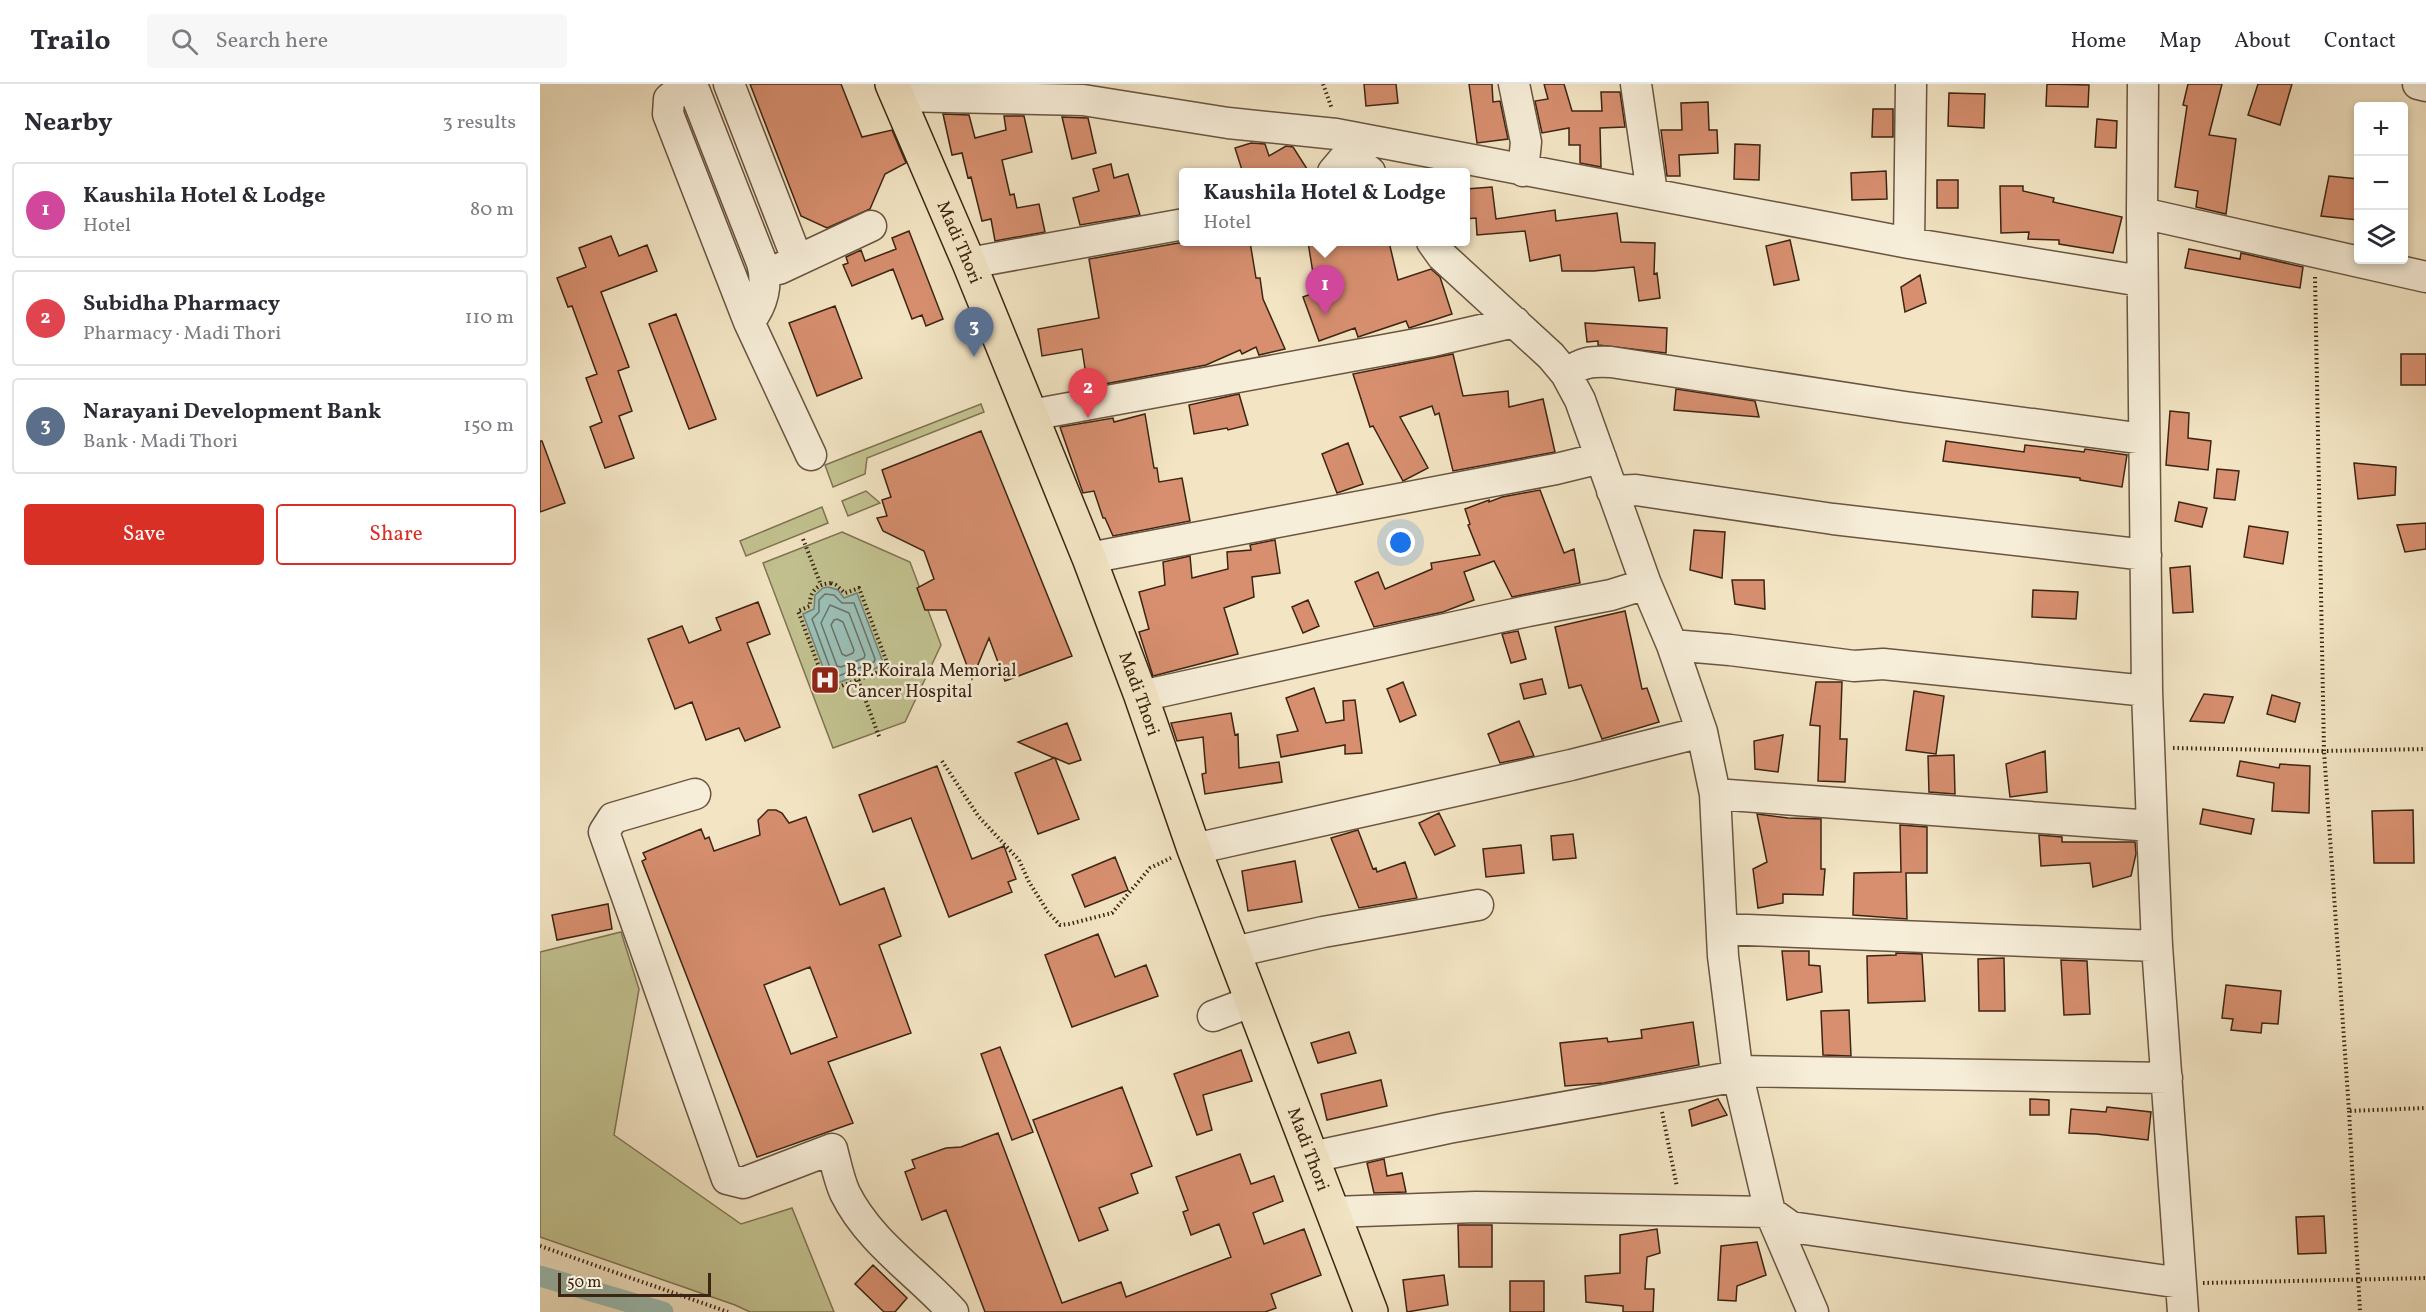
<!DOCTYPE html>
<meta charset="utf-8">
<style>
body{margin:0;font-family:Vollkorn,serif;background:#f7f7f7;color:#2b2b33}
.controls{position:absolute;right:18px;top:18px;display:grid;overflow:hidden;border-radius:6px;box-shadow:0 3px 9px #0003}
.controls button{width:54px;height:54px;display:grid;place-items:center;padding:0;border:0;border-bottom:2px solid #e1e1e2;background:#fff;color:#2b2b33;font:30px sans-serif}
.scale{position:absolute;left:18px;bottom:15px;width:153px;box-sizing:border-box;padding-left:6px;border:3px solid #3d2514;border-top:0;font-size:16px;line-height:21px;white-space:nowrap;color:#3d2514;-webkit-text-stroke:4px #f7eed9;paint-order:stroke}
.you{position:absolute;left:861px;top:459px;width:21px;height:21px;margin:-15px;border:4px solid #fff;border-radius:50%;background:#1a73e8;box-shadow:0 0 0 9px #1a73e833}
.badge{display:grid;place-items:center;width:39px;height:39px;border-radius:50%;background:#d93025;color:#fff;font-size:20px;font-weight:700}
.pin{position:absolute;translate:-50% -50px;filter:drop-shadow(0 2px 3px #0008)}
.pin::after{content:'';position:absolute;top:32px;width:21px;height:18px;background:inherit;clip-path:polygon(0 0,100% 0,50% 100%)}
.popup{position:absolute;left:639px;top:84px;width:291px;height:78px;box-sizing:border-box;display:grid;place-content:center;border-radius:6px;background:#fff;filter:drop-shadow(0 2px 4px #0005);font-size:20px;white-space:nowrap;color:#7c7c81}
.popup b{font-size:22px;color:#2b2b33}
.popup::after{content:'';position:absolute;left:50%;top:100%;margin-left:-12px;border:12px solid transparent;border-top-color:#fff}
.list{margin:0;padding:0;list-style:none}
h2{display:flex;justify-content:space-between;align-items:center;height:78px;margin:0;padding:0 24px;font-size:26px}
h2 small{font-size:20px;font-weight:400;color:#7c7c81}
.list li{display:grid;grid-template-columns:39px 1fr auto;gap:18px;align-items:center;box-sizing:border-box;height:96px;margin:0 12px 12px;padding:0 12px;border:2px solid #e1e1e2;border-radius:6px}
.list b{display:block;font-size:22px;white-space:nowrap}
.list p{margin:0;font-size:20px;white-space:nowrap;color:#7c7c81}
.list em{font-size:20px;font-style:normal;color:#7c7c81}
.actions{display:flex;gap:12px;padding:18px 24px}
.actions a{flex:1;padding:14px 0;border:2px solid #d93025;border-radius:6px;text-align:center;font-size:21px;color:#d93025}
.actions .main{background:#d93025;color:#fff}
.icon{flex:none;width:33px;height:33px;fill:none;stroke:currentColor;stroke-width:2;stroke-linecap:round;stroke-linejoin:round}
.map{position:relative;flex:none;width:1886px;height:1228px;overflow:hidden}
header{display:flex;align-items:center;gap:36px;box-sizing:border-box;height:84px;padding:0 30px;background:#fff;border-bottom:2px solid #e1e1e2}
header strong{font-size:28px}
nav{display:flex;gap:33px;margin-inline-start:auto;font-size:21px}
.search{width:420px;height:54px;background:#f7f7f7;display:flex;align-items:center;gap:15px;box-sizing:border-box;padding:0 21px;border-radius:6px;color:#7c7c81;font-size:22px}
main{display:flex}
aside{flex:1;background:#fff}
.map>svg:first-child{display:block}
</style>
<header>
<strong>Trailo</strong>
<div class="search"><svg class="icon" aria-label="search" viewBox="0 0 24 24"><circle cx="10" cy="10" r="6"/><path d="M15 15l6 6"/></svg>Search here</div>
<nav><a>Home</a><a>Map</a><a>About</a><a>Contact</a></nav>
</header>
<main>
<aside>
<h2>Nearby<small>3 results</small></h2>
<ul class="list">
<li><span class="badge" style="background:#d1479c">1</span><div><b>Kaushila Hotel &amp; Lodge</b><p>Hotel</p></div><em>80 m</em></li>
<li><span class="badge" style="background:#e0444e">2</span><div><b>Subidha Pharmacy</b><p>Pharmacy · Madi Thori</p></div><em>110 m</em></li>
<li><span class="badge" style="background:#5c6f8a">3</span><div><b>Narayani Development Bank</b><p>Bank · Madi Thori</p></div><em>150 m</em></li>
</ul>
<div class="actions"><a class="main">Save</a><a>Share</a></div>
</aside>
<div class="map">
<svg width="1886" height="1228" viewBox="0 0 1886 1228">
<rect width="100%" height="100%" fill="#f3e5c4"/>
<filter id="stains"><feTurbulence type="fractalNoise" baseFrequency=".00333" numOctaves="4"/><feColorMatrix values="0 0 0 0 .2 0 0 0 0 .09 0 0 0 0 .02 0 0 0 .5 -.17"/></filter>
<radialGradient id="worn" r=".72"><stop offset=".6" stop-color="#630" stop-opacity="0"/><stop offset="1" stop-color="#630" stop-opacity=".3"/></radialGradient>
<path fill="#c2c290" stroke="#807452" stroke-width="1.5" d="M441,320l3,8 -117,46 -2,16 -32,13 -8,-22z
M326,407l14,12 -32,13 -6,-15z
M282,423l6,16 -82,33 -6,-15z
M302,448l68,30 31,83 -36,77 -72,26 -70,-185z
M81,848l18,57 -25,146 127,89 51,-16 42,104h-84l-15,-7 -195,-68v-285z"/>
<path fill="#9bbfb6" stroke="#758175" stroke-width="1.5" d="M288,503l10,3 6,8 13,-5 27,72 -54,21 -27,-72 11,-5 1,-14 8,-7z"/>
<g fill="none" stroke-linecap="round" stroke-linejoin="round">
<path stroke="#6c7265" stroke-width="1.5" d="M285,510l9,1 8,8h12l21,56 -1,3 -38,15 -3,-1 -21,-57 7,-7v-12z
M290,521l19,8 16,42 -1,3 -23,9 -4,-1 -16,-43z
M297,535l6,3 11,28 -1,3 -7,3 -4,-2 -11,-29 3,-5z"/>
<path stroke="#9bbfb6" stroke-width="21" d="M0,1192l123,36"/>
</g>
<path fill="#d78f6f" stroke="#3d2514" stroke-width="1.5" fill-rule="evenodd" d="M210,0h91l21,53 30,-7 14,33 -21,11 -15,35 -43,19 -26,-12z
M824,0h32l2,19 -32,3z
M929,0h23l1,18 7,-1 8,38 -31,4z
M1004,0h20l8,27h30l-1,-19h19l5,35 -25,1 1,39 -21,-4v-18h-11v-17l-27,5 -7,-32 13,-2z
M1507,0l42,1 -1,22 -42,-1z
M1648,0h34l-13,51 27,4 -10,75 -30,-7 2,-16 -23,-4 12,-81 -4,-1z
M1718,0h34l-12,41 -32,-10z
M1409,9l36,1 -1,34 -36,-2z
M1168,18l1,28h8l1,23 -39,2 1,21h-13l-6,-46h21l-1,-27z
M1333,25h20v28h-21z
M403,30l26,1 6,23 31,-8 -2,-14h20l8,36 -30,8 8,35 4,-1 3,14 22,-4 6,28 -50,9 -4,-22 -9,2 -11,-44 -3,1 -6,-25 -10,2z
M522,33l26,1 8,35 -24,6z
M1557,35l20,2 -1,27 -21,-1z
M711,59l14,1 4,12 17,-10 7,1 16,25h-71l4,-2 -7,-22z
M1195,60l25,1 -1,35 -25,-1z
M571,80l3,14 14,-4 12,41 -60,10 -7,-27 26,-7 -6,-22z
M1346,87l1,28 -35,1 -1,-27z
M1789,92l29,3v41l-37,-4z
M1397,96h21v28h-21z
M1460,102h23v5l31,7 -1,4 69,15 -9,36 -54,-9v-4l-31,-1 1,-7 -28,1z
M952,103l4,32 59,-9 1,11 61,-8 4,29 34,1 -1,31 3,-1 3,25 -21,3 -5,-34 -40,4h-32l-2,-16 -30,6 -5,-30 -48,4 -1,-17 -10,1v-30z
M369,147l34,88 -17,7 -4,-11 -10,4 -19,-50 -41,17 -9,-21 5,-2 -2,-6 15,-7 4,11 31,-12 -4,-11z
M71,152l8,20 28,-11 10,26 -56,21 28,75 -11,4 14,40 -13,5 15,42 -29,10 -15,-41 12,-5 -16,-44 11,-4 -25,-68 -4,1 -11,-29 29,-11 -7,-19z
M1250,156l9,40 -25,5 -8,-39z
M644,158h66l6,36h4l3,21 22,50 -26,6 -3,-8 -14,7 -2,-4 -34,15 -112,21 -1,-12 -7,1 -4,-26 -40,7 -4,-27 61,-11 -10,-59z
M768,158h81l9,38 33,-11 9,8 12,37 -43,14 -3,-7 -48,16 -3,-9 -36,13 -16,-44 13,-5z
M1649,165l51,10 1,-6 62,14 -3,21 -115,-20z
M1380,191l6,28 -21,9 -4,-25z
M295,222l27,72 -45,18 -28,-73z
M136,230l40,105 -27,10 -40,-105z
M1045,239l82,5 -1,25 -68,-8v-4l-11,1z
M913,270l10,42 45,-5 1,16 34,-8 12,53 -102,19 -14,-58 -4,2 -3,-9 -32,11 28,51 -25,13 -30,-55 -3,1 -17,-53z
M1861,270h25v31h-25z
M1136,305l79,12 4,16 -85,-7z
M699,310l9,31 -20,5 -1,-2 -33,6 -5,-29z
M1630,327l19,2 -1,25 23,3 -3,29 -42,-5z
M605,330l9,54h3l2,14 23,-4 8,43 -77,15 -8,-18h-2l-9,-27 -11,2 -23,-66 53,-9 1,4z
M441,347l91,225 -67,25 -16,-43 -17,41 -26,-69h-21l-8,-22 17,-9 -10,-28 -41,-20 -6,-13 10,-2 -5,-16 9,-3 -9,-27z
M0,357h2l23,62 -25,9z
M1406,357l78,11 1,-7 59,7 1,-3 42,6 -5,32 -42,-7v-2l-137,-17z
M808,359l15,41 -26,9 -15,-39z
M1814,379l42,4 -1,28 -37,4z
M1677,385l22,2 -4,29 -21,-2z
M1000,406l24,63 10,-4 6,34 -68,14 -18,-36 -30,11 10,28 -31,12 -69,15 -19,-45 23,-10 7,17 47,-20 -1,-6 49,-8 -12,-30 2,-1 -5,-15 24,-9v2l13,-5z
M1639,418l28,6 -5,19 -27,-6z
M1886,439v26l-21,3 -8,-27z
M1709,442l39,6 -5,32 -39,-7z
M1154,446l31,2 -3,46 -32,-8z
M735,456l5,33 -28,4 2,20 -30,11 14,46 -85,22 -14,-44 10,-3 -10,-37 26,-7 -2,-23 27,-6 2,22 36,-9 -1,-17 24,-2 -1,-5z
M1650,482l3,46 -20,1 -3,-45z
M1192,496h32l1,29 -30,-5z
M1493,506l45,2 -2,27 -44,-2z
M768,516l11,26 -16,7 -11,-26z
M218,518l12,32 -23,9 33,84 -35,14 -6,-13 -33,12 -14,-38 -17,7 -27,-70 34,-13 7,17 32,-13 -5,-12z
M1085,527l17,78 5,-1 12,34 -57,17 -21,-54 -12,3 -14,-61z
M978,547l8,28 -15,4 -9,-29z
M1002,595l4,15 -22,5 -4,-15z
M863,598l13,33 -16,7 -13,-33z
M1276,598h26l-2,57h7l-2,43 -27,-1 2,-55 -10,-1z
M774,604l12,35 18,-3 -1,-19 12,-1 7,53 -17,1v-9l-64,12 -4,-22 21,-4 -12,-33z
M1374,607l30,5 -8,58 -30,-4z
M1664,610l29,3 -9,26 -34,-2z
M1732,611l28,8 -5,19 -28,-8z
M691,629l4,22 3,-1 1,34 40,-6 3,20 -77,12 -3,-20 4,-1 -3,-36 -26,4 -6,-18z
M979,637l15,35 -34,7 -12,-29z
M527,639l14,37 -12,4 -14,-6 24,61 -41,15 -23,-61 39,-15 -36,-16z
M1243,651l-5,37 -23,-3 -1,-28z
M1505,667l2,41 -37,5 -4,-33z
M1414,671l1,39 -26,-2 -1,-36z
M1700,677l39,7 1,-4 30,2 -1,47 -37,-2 2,-28 -37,-7z
M397,682l35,93 32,-13 12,33 -8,3 4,10 -63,25 -38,-99 -38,14 -14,-37z
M1663,725l51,10 -3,15 -51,-10z
M228,726h8l6,3 7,10 17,-6 34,88 44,-17 17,48 -22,9 32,88 -83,29 25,61 -96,34 -115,-296 4,-2 -3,-6 58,-24 4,10 4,-2 5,14 46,-16 -2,-15zM270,883l27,70 -46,17 -27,-69z
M1873,726l1,53h-40l-2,-52z
M899,729l16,33 -20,9 -16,-32z
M1217,730l31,4 33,1v50h4l-2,26 -40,-1v9l-25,5 -5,-39 14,-7z
M1360,741l27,2v46h-21l1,46 -54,-4 1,-42 47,-1z
M818,746l15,39 3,-1 1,4 28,-10 12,36 -58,10 -28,-70z
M1033,750l3,24 -23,2 -2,-24z
M1499,751l23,2v5h73l1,12 -5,22 -38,11 -3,-24 -49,3z
M981,761l3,28 -38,4 -3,-28z
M575,773l13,33 -43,17 -13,-32z
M755,777l7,41 -54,9 -6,-40z
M68,820l4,25 -55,11 -5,-25z
M558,850l17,43 31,-12 12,31 -86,31 -27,-72z
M1242,867h27v14l11,1 2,26 -35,8z
M1356,869l26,1 3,47 -57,2 -1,-47 29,-1z
M1464,874l1,53h-26l-1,-52z
M1521,876l26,1 3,53 -26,1z
M1686,901l55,6 -3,33 -16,-1 -1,10 -30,-3 2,-11 -11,-1z
M1309,926l2,46 -28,-1 -2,-44z
M1153,938l6,43 -95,18 -39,3 -5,-43 47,-5 1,4 34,-4 -1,-8z
M809,948l7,21 -38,10 -7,-20z
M460,963l33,85 -21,8 -31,-86z
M701,966l11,31 -49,14 9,35 -15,5 -23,-61z
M841,996l6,26 -60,14 -6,-26z
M582,1003l30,79 -21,8 7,19 -39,15 9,22 -29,11 -46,-121z
M1178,1015l9,16 -35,11 -3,-16z
M1490,1015l19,1v15h-19z
M1567,1023l44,5 -3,28 -52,-6 -27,-1 2,-24 35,3z
M458,1049l64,170 59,-21 5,15 105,-40 -12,-33 -28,11 -8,-23 5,-2 -12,-33 64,-23 11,30 23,-8 9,25 -30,12 11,31 40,-15 17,46 -50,19 5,14 -11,4h-280l-39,-102 -24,10 -17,-48 10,-4 -3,-8 34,-12 15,-1z
M844,1075l3,17 15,-3 4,19 -32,1 -7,-30z
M1784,1132l2,37 -28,1 -2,-37z
M918,1141h34v42h-33z
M1117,1145l3,24 -13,4 -2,32h9l-1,23h-30v-6l-37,-4 -1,-26 35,-3v-38z
M1217,1158l9,33 -29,11 -1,15 -18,-1 3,-54z
M333,1181l34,33 -12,14h-11l-29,-28z
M904,1191l4,30 -41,7 -4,-32z
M970,1197h34v31h-34z"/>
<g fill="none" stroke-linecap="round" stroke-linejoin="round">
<g stroke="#6a5540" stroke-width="33">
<path id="minor" d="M189,0l68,175
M974,0l12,58 -3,29
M1096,0l16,109
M1603,0l-1,129 284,64
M1878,0l8,2
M357,12l186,4 145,23 108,11 573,109 232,38
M808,70l22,18
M793,88l27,-32
M1602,129l5,478 5,135 5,120 26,366
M892,158l10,14 109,100 15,18 14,26 66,184 26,61 30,87 13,62 8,162 15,120 32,136 43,100
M1369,159l2,-159
M429,179l215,-39
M239,185l92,-43
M209,238c14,-17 19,-38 13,-59l-67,-171c-11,-4 -17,-1 -26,7l-1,15 81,208 62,133
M1026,290c16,-12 25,-13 45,-12l294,45 239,32
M491,331l402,-74 82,-19
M1072,407l24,-1 197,29 313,36
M549,474l467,-89 45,-11
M1132,561l58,5 124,16 29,-2 264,27
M601,612l387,-85 83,-16 35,-11
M155,710l-82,24 -9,14 123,347 16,4 89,-34c4,15 7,31 13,44 24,49 73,80 108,119
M1175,710l437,32
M654,765l377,-84 131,-33
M1182,845l435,17
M694,868l89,-20 155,-27
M673,932l40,-15
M1198,987l429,7
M772,1073l136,-29 290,-52
M793,1128l143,-5 294,5 21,15 390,56"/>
</g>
<g stroke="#3d2514" stroke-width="36">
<g id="major">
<path id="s1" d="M352,0l77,179 120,295 52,138 53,153 177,463"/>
</g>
</g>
<path stroke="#3d2514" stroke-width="4" stroke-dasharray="1.5 3" stroke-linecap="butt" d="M783,0l9,25
M1775,193l9,474 102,-2
M263,455l18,46
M291,499l5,2 9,8 14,-5 30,80 -61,23 -30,-80 12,-5c-1,-14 7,-22 21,-23z
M318,596l22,59
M1633,664l151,3 25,360 77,-3
M402,677l37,56 40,43 10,22 19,30 12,13 9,-1 43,-11 38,-45 21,-10
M1809,1027l11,201
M1122,1028l15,75
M0,1162l188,66
M1663,1199l223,-5"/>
<use href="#minor" stroke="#f7eed9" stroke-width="30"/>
<use href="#major" stroke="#f3e5c4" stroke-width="33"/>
</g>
<defs>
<g id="hospital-square" transform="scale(1.5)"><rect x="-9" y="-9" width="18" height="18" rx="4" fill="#8f2418" stroke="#f7eed9"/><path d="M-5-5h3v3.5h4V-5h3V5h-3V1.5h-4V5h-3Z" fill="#fff"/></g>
</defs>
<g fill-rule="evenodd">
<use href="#hospital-square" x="285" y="596"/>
</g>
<g text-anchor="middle" stroke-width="5" stroke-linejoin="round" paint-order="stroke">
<g font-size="18" fill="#3d2514" stroke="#f7eed9">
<text dy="6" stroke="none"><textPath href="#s1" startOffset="172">Madi Thori</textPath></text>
<text dy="6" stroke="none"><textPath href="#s1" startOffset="658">Madi Thori</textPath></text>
<text dy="6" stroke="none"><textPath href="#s1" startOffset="1144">Madi Thori</textPath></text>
</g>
<g font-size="18" fill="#3d2514" stroke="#f7eed9" text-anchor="start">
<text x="306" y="592">B.P. Koirala Memorial<tspan x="306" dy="21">Cancer Hospital</tspan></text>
</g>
</g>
<rect width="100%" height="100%" filter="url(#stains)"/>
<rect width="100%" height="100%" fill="url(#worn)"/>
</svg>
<div class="controls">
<button>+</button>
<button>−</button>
<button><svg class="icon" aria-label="layers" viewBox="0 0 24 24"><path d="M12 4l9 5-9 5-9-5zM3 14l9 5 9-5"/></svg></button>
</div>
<div class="scale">50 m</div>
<div class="you"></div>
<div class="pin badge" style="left:785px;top:231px;background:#d1479c">1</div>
<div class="popup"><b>Kaushila Hotel &amp; Lodge</b>Hotel</div>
<div class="pin badge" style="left:548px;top:334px;background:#e0444e">2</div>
<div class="pin badge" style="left:434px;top:273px;background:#5c6f8a">3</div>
</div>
</main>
